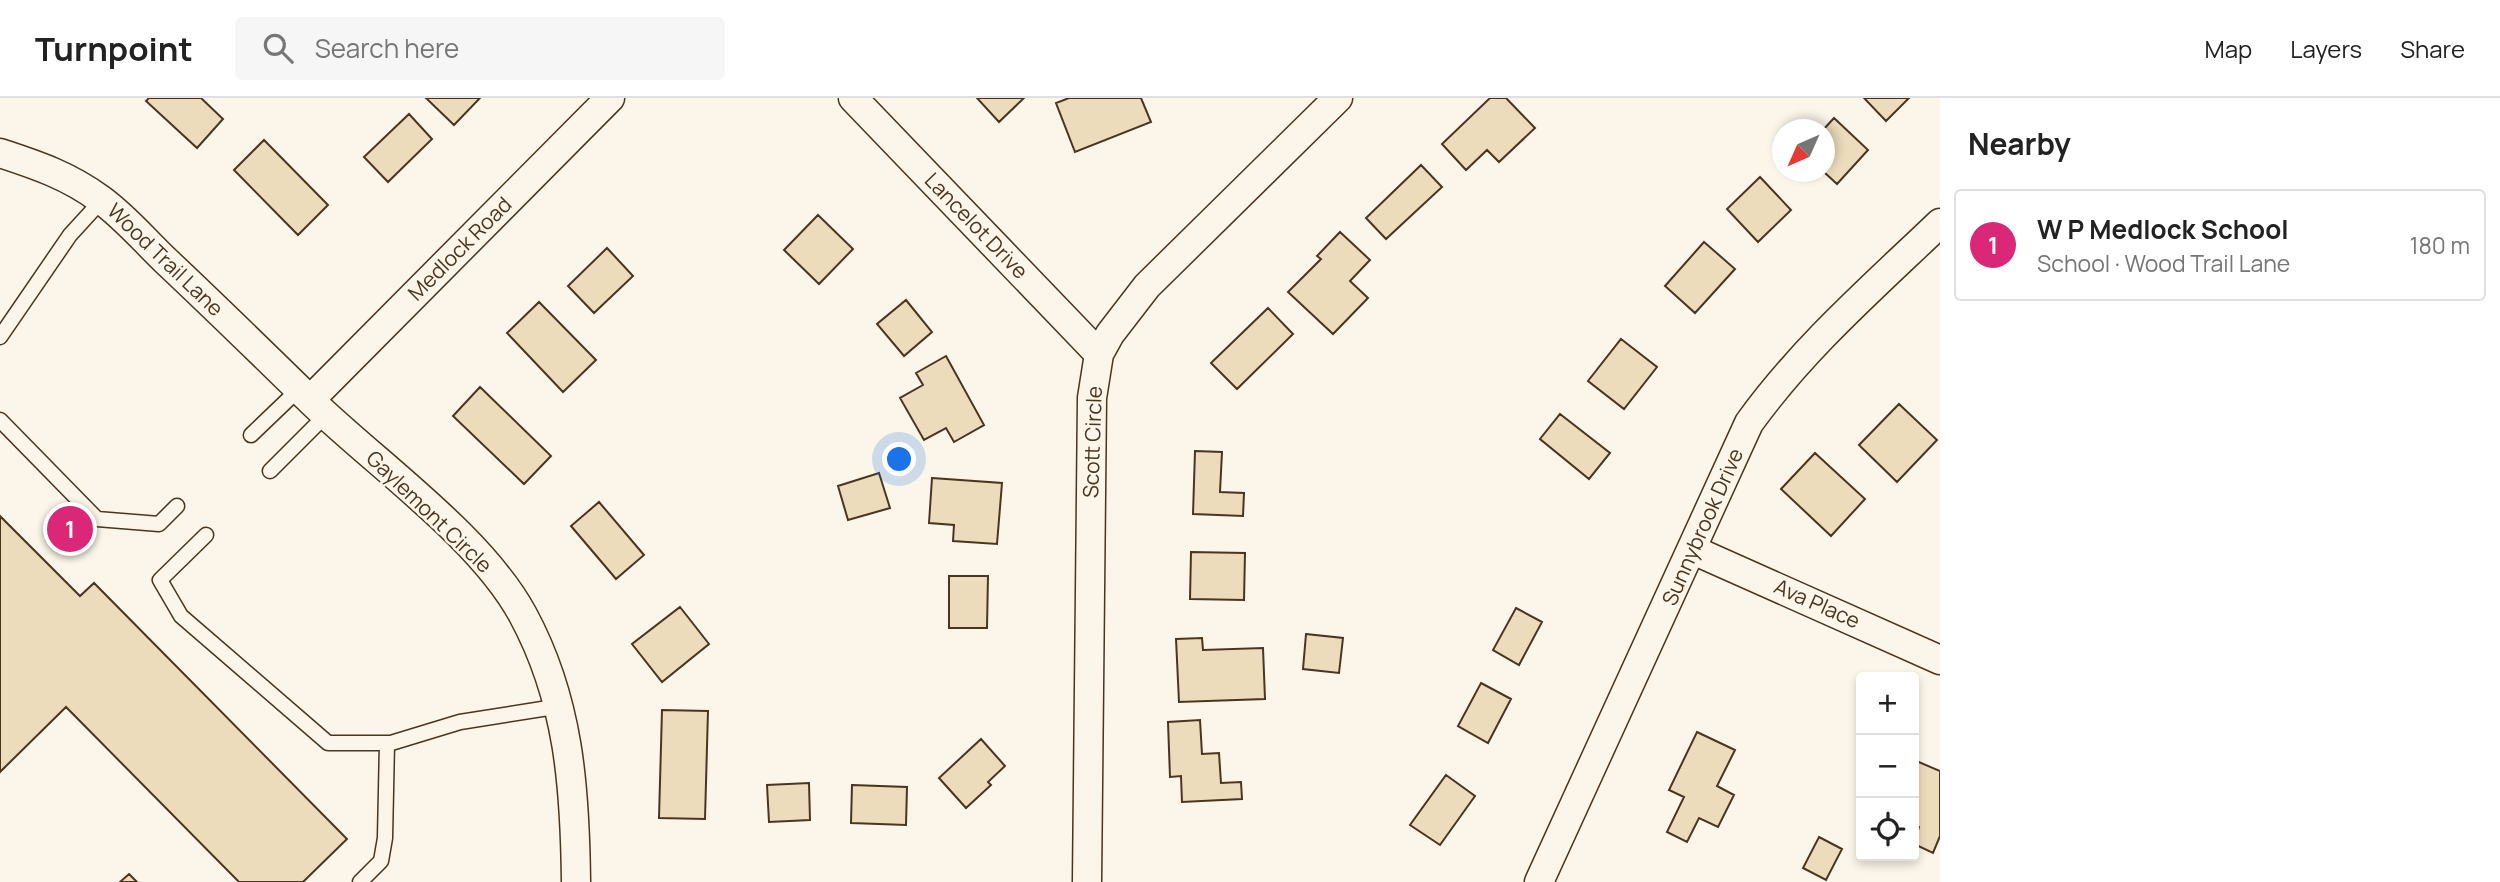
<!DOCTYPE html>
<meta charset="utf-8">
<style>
body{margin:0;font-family:Manrope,sans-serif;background:#f6f6f6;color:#222}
.controls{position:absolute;right:21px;bottom:21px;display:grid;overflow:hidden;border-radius:7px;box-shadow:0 4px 10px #0003}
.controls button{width:63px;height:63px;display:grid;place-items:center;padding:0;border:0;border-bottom:2px solid #e0e0e0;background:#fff;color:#222;font:35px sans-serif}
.compass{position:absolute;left:1772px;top:21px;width:63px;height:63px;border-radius:50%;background:#fff;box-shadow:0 4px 10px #0003;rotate:225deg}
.you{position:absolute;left:900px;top:362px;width:24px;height:24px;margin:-18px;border:5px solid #fff;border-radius:50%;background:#1a73e8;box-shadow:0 0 0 10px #1a73e833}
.badge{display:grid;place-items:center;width:46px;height:46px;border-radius:50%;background:#db2777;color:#fff;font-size:23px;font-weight:700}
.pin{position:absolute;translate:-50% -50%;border:4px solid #fff;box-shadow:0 2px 7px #0006}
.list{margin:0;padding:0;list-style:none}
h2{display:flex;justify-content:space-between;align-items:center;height:91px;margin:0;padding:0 28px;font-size:30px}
h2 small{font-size:23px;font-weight:400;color:#767676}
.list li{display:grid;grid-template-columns:46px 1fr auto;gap:21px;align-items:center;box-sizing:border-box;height:112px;margin:0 14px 14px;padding:0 14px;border:2px solid #e0e0e0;border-radius:7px}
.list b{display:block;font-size:26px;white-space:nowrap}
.list p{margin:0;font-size:23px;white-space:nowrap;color:#767676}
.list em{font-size:23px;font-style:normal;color:#767676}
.icon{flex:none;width:38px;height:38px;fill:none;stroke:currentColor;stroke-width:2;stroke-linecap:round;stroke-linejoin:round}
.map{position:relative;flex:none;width:1940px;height:784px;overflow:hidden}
header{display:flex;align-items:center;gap:42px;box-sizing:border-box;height:98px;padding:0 35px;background:#fff;border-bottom:2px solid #e0e0e0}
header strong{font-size:33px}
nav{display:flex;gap:38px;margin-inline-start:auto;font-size:24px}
.search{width:490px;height:63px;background:#f6f6f6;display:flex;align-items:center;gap:18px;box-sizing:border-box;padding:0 24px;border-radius:7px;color:#767676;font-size:26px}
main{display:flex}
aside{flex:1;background:#fff}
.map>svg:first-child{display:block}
</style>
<header>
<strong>Turnpoint</strong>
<div class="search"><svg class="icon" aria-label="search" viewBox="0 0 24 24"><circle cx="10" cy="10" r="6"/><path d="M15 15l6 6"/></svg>Search here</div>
<nav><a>Map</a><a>Layers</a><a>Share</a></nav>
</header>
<main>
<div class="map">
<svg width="1940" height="784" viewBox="0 0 1940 784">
<rect width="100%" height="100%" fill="#fbf6e9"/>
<path fill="#ecdcbc" stroke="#4a3520" stroke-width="2" d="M149,0h52l22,21 -26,29 -51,-47z
M426,0h54l-26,27z
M977,0h47l-25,24z
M1069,0h72l10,24 -76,30 -19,-49z
M1490,0h16l29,30 -36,34 -12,-12 -21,20 -24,-26z
M1864,0h45l-23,23z
M409,16l23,25 -44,43 -24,-25z
M1834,20l34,32 -31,34 -13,-12 -1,-42z
M264,42l64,65 -30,30 -64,-65z
M1421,67l21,22 -56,52 -20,-21z
M1760,79l31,33 -33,32 -31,-33z
M818,117l35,34 -34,35 -35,-34z
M1340,134l30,28 -20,21 18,17 -35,36 -45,-42 33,-33 -4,-3z
M1704,144l31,27 -40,44 -30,-27z
M607,150l26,28 -39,37 -26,-27z
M906,202l26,32 -28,24 -27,-32z
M539,204l57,58 -33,32 -56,-59z
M1268,210l25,26 -56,55 -26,-26z
M1621,241l36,28 -33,42 -36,-28z
M946,258l38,69 -30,17 -8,-14 -22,12 -24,-42 23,-13 -7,-12z
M480,289l71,69 -27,28 -71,-68z
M1899,306l38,36 -40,42 -38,-37z
M1560,316l50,39 -21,26 -49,-40z
M1195,353l27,1 -2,40 24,1 -1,23 -50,-2z
M1815,355l50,46 -34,37 -50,-47z
M879,375l11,35 -42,12 -10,-34z
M932,380l70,5 -5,61 -44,-3 1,-16 -25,-2z
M599,404l45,53 -28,24 -45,-53z
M0,418l80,80 14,-13 253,256 -44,43h-64l-173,-175 -66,65z
M1191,454l54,1 -1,47 -54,-1z
M949,478h39l-1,52h-38z
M680,509l29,37 -47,38 -30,-38z
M1516,510l26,14 -23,43 -26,-15z
M1306,536l37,4 -4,35 -36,-4z
M1202,540l1,12 60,-2 2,51 -86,3 -3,-63z
M1481,585l30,16 -23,44 -30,-17z
M662,612l46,1 -3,108 -46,-1z
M1200,622l2,34 17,-1 2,30 20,-1 1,17 -60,3 -1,-26 -11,1 -2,-55z
M1697,634l38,18 -18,36 17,9 -16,32 -19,-9 -12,24 -20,-10 17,-35 -15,-7z
M981,641l24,27 -17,16 3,3 -25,23 -27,-30z
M1914,662l26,11v65l-7,17 -19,-9 5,-17 -5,-3z
M1446,677l29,21 -35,49 -30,-20z
M809,685l1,37 -41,2 -2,-37z
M852,687l55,2 -1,38 -55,-2z
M1819,739l23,12 -16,31 -23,-12z
M129,776l8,8h-17z"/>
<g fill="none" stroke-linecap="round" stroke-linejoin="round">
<g stroke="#4a3520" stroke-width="17">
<path id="service" d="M0,239l70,-102 32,-35
M0,322l97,99 62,5 18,-18
M251,337l48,-46
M270,373l56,-56
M206,437l-46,45 21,36 147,127h63l69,-21 101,-16
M360,784l21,-21 4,-23 2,-95"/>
</g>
<g stroke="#4a3520" stroke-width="31">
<path id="minor" d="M853,0l246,256
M0,55c37,12 69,23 100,46 24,17 45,42 66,62 49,46 97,93 145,140 65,63 170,136 212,214 46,85 52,172 53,267
M310,302l300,-302
M1693,452l247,110
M1087,784l5,-484 7,-44 11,-20 37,-48 191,-188
M1539,784l210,-459c54,-75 124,-136 191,-200"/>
</g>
<use href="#service" stroke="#fbf6e9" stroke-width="14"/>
<use href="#minor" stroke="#fbf6e9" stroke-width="28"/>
</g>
<g text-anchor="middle" stroke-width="5" stroke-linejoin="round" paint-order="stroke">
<g font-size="21" fill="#4a3520" stroke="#fbf6e9">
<text transform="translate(976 128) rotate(46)" y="7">Lancelot Drive</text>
<text transform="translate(460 151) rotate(-45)" y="7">Medlock Road</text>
<text transform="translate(165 162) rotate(44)" y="7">Wood Trail Lane</text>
<text transform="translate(1093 344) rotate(-88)" y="7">Scott Circle</text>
<text transform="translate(429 414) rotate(44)" y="7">Gaylemont Circle</text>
<text transform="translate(1703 429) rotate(-66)" y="7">Sunnybrook Drive</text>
<text transform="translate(1817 506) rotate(24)" y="7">Ava Place</text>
</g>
</g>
</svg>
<div class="controls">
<button>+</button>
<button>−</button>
<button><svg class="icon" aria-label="locate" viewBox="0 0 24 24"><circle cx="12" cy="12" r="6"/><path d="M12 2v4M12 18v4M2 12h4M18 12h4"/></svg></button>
</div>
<svg class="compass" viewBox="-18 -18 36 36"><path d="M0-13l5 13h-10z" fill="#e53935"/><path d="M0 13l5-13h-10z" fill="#767676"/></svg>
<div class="you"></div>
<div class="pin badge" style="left:70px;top:431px">1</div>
</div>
<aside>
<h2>Nearby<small></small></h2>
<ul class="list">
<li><span class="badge">1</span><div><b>W P Medlock School</b><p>School · Wood Trail Lane</p></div><em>180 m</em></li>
</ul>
</aside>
</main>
